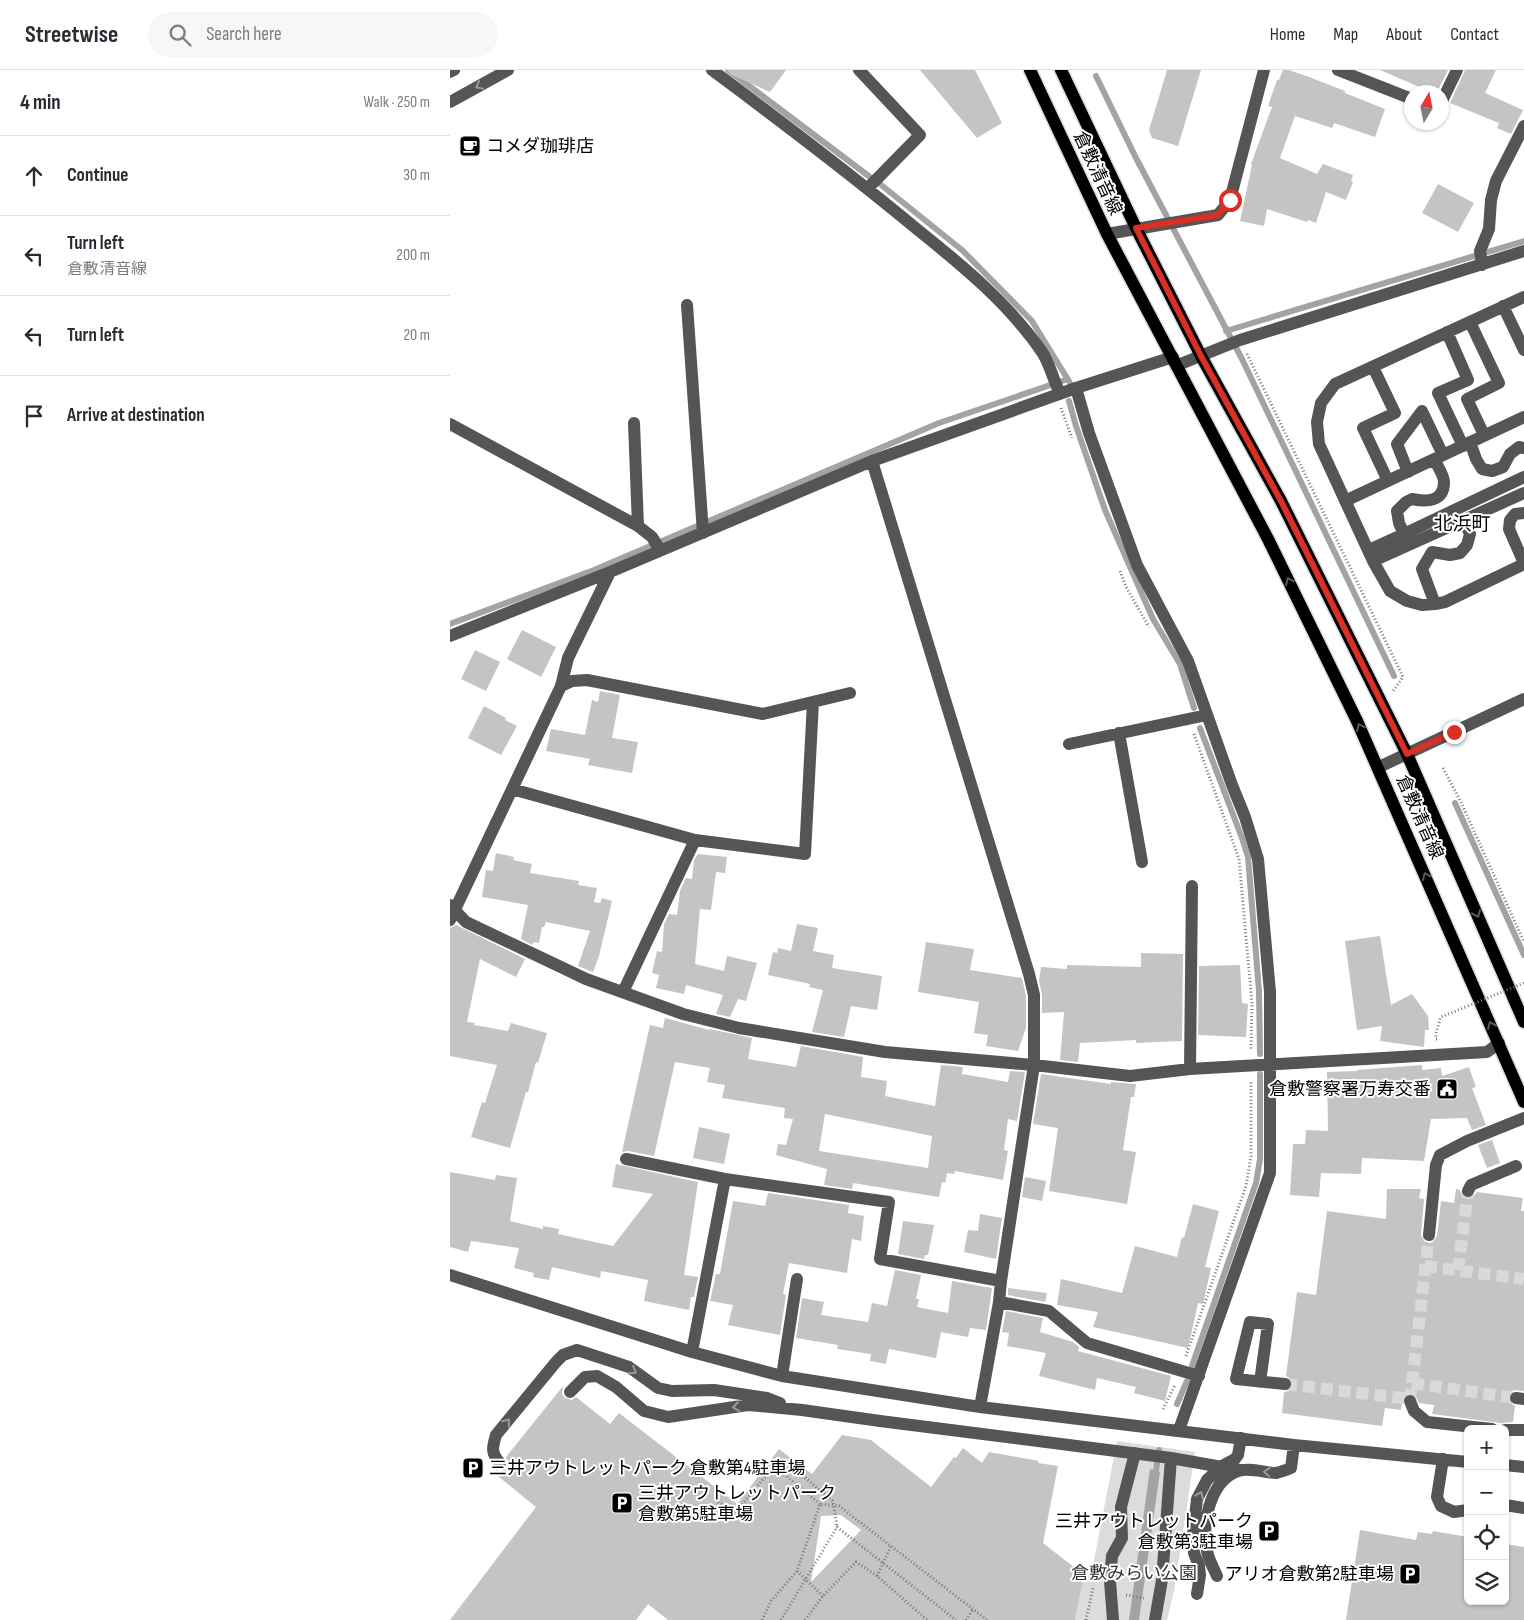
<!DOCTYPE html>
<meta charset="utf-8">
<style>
body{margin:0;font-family:"Sofia Sans Condensed","Noto Sans JP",sans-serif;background:#f7f7f7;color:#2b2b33}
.controls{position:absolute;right:15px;bottom:15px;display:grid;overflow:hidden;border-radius:8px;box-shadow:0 1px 4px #0004}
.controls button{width:45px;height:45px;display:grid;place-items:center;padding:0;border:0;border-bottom:1px solid #e1e1e2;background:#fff;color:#2b2b33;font:25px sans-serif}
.compass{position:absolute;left:954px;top:15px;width:45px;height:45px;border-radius:50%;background:#fff;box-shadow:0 1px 4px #0004;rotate:10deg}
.stop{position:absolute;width:15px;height:15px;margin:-11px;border:4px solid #d93025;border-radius:50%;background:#fff}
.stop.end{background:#d93025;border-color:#fff;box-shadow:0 1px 5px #0008}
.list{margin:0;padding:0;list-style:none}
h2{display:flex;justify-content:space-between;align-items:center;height:65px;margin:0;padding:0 20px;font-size:21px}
h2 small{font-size:16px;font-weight:400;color:#7c7c81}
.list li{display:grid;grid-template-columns:32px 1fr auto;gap:15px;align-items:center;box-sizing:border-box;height:80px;padding:0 20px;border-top:1px solid #e1e1e2}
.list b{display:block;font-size:19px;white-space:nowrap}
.list p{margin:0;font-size:16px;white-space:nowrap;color:#7c7c81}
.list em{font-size:16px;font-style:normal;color:#7c7c81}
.icon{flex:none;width:28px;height:28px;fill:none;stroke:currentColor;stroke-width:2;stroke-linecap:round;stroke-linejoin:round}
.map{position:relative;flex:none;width:1074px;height:1550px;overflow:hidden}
header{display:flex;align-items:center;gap:30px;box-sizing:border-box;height:70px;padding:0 25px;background:#fff;border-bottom:1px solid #e1e1e2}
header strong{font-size:24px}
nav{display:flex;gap:28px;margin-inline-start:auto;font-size:18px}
.search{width:350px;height:45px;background:#f7f7f7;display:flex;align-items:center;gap:12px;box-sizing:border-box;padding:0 18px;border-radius:28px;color:#7c7c81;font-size:19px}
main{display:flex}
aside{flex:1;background:#fff}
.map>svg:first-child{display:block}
</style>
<header>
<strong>Streetwise</strong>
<div class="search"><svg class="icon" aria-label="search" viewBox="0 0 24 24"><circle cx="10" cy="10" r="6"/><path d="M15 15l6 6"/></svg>Search here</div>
<nav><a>Home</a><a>Map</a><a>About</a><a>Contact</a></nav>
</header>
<main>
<aside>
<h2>4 min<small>Walk · 250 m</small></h2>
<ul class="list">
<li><svg class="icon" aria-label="ahead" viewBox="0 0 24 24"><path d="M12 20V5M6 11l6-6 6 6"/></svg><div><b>Continue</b></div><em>30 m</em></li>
<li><svg class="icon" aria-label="left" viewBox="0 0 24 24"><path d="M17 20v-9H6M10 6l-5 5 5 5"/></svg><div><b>Turn left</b><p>倉敷清音線</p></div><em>200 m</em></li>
<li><svg class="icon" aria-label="left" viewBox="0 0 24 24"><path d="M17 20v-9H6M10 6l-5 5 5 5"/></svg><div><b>Turn left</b></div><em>20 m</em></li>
<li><svg class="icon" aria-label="arrive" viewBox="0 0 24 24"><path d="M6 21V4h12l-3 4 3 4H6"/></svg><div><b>Arrive at destination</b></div></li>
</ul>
</aside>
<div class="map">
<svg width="1074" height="1550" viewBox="0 0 1074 1550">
<rect width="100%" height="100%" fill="#fff"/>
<path fill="#dcdcdc" d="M667,1371l78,11 -20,134 -8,34h-92l9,-45 7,1z"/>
<path fill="#a3a3a3" d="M700,1399l10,3 -21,148h-10z"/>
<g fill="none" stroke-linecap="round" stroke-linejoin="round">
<path stroke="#a3a3a3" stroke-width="6" d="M278,0l142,107
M646,6l40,82 106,201 152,317
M430,114l82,66 70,71 38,62
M776,261l298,-90
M619,331l7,25 29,84 48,109 27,45 14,44
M0,554l144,-54 345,-147 129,-44
M750,658l42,110 6,19 11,134 1,63
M1005,733l69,152
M742,1296l64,-183 4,-24v-85
M727,1334l10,-23
M705,1408l4,-28"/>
</g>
<path fill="#c4c4c4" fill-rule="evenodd" d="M276,0h60l-16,22 -38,-17z
M470,0h55l27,53 -25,15z
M717,0h34l-23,76 -26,-8 -3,-8z
M833,0h6l20,7 36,14v2l40,16 -10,28 -41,-14 -2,5 -37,-12 -15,42 37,16 6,-10 30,11 -2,6 2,1 -7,18 -20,-8 -10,31 -8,-3 -1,2 -40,-13 -3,17 -24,-5 12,-56 -1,-1 21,-57 -4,-1 9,-26h2z
M930,0h68l-11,22h-6z
M1015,0h31l-11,23 38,17 -12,24 -14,-6 2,-5 -49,-20z
M988,114l36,19 -16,29 -36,-19z
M72,560l34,17 -15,30 -34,-18z
M25,580l25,12 -14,29 -25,-12z
M150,621l20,4 -8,43 26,4 -6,31 -44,-8 2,-6 -44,-8 5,-22 34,6 7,-35 6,2z
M34,636l22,12 -1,2 12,6 -16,29 -33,-17z
M46,783l18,4 -1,3 19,4 -2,9 49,8 -1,4 19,3 -3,14 6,1 2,-5 10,3 -13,55 -6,16 -15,-6 12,-35 -44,-9 -2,5h-2l-3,16 -5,-1 -2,3 -11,-6 7,-34 -46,-8 4,-27 7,1z
M248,784l29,3 -2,16 -9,-1 -5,38 -11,-1 -5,55 29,7 3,-15 30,7 -11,38 -8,-2 -8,18 -14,-3 7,-19 -37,-10 -2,9 -28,-6 3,-13 -7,-2 5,-22 5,1 2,-28 5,-10 8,1 3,-24 6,-13 6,1 2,-19z
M347,854l21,4 -5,23 21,4 -2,13 50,8 -5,34 -26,-4 -7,31 -32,-5 11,-42 -14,-3 1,-3 -42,-9 5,-23 4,1 1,-5 13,3z
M6,855l69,34 -9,18 -36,-18 -13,63 8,1 -1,2 34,6 3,-8 36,10 -9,30 -2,-1 -8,30h-2l-16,56 -39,-11 11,-35 3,1 12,-38 -47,-9v-128z
M930,866l11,69 21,-11 16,22 1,14h-4l-1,17 -44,-6 2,-15 -25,4 -12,-89z
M476,872l48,7 -4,21 52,8 4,18v32l-8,23 -32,-5 2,-11 -14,-2 5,-31 -61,-10z
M691,883l42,1 -1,87 -46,2v-3l-56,3 -2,19 -18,-2 4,-48 -22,1v-18l-3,-14 2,-14 26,2v-4l74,2z
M790,895l2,38 6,1 -2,33 -48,-2 1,-69z
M215,948l44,12 1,-1 42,9 -4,21 48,8 5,-21 62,11 -2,20 26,4 -2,15 50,10 6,-41 22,2 -1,7 46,8 2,-11 15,1 -8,49 -9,-2 -4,31 4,1 -5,29 -48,-9 -1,3 -7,-1 -2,10 -3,-1 -3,15 -86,-14 -1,6 -28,-4 3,-16 -51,-14 2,-11 8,1 7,-26 -9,-1 1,-10 -63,-10 3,-13 -18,-3 3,-14 -35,-6 -21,94 -26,-5 -6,1 28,-127 13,3zM375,1044l107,22 -4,32 -109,-17z
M972,995v5l19,-2 1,8 27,-9 7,20 -4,1 14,37 -14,5 -5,-12 -36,1 -7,42 -62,-3 -1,16 -40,-1 -2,24 -29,-2 3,-51h12l1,-14 22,1 -1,-59 30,-1v-1z
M591,1004l70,10v-2l25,2 -2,13h-3l-8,53 13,2 -9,52 -78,-13 9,-63 -25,-4z
M249,1057l31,7 -6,30 -31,-6z
M1042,1070l8,23 -13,5 -9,-23z
M166,1094l82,18 -14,93 14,2 -4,20h-3l-2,13 -45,-9 4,-21 -47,-9 -1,7 -48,-11 -3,13 -16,-3 1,-4 -20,-5 5,-20 -48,-7 -3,11 -18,-5v-75l45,8 1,-5 21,3 -7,43 33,8v-3l16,3 -1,5 55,12 40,-52 -41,-7z
M575,1107l21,4 -4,20 -20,-4z
M937,1119h34l-2,9 5,1 -3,36 3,6 5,2 4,-1 4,-6 4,-35 13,2 2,-14 4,1 2,6 6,3 5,-2 4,-5 46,6 -2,13h3v180l-11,-1 -5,7 1,5 6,4 -2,16 -12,1 -69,-9 2,-9 -15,-2 -4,-8 -4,-2 -8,3 -2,14 -16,-2 -3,18 -100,-13 2,-21 5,-1 4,-6 -1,-5 -6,-4 11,-84 19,3 11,-84 59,8z
M318,1123l81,12 -1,8 16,3 -3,25 -9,-2 -5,34 -58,-10 -6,31 3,1 -6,40 -52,-10 5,-20 -23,-4 6,-27h4l13,-73 32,5z
M743,1134l26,7 -14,56 6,1 -8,36 -5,-1 -10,45 -95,-21 5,-15 -41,-7 4,-26 61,14 13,-47 42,11 5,-20 2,1z
M530,1144l22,4 -6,41 -32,-7 4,-22 10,1z
M453,1151l31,4 -6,30h-3l-1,4 -26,-5z
M445,1200l26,5 -5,24h3l-2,8 31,6 4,-32 40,7 -6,42 -16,-2 -2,9 -27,-5 -5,26 -47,-9 -3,15 -16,-3 1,-7 -34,-5 1,-4 -42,-7 6,-40 22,4 -3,13 47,7 4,-19 15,3z
M558,1218l39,5 -2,9 -37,-7z
M556,1241l37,7 -3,14 33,10 6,5 -1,4 93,25 -6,25 -31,-8 2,-6 -39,-9 -2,12 -56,-14 7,-23 -39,-7 2,-13 -7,-1z
M113,1316l-1,8 3,4 7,2 4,-3 34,27 9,-11 118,91 42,-55 33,25 30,-39 29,5 60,47 23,-30 2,1 7,-10 19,15 7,-11 50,9 -1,2 20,3 -15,77 41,32 -9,45h-407l-20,-16 -12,16h-186l86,-113 -42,-34 2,-3 5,1 5,-2 2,-7 -2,-5zM391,1445l20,15 -50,52 10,-66z
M910,1460l56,10 2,-8 14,2 1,-3 35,6v64h37v-57l19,3v73h-178z"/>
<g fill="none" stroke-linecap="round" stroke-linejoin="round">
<path stroke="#d9d9d9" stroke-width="12" stroke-dasharray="12 6" stroke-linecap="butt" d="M975,1196l99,13
M1008,1200l10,-79
M962,1313l104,15
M835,1314l125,15
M960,1331l19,-166"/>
<g stroke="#dbdbdb" stroke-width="15">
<path id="major" d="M580,0l77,164 161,305 89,182 167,381
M611,0l75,158 65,128 80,145 126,253 117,268"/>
</g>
<path stroke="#777" stroke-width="3" stroke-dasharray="1 2.5" stroke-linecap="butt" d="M797,284l156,323 -10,14
M611,338l11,30
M670,501l6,16 23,40
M744,664l45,125 13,145 -1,45
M993,698l17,32 64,142
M987,969h-1v-6l5,-16 25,-10
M736,1286l60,-170 5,-30v-76
M713,1339l12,-24
M347,1401l36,30 4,26
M265,1430l20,13 39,-47 46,38
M676,1525l18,3
M331,1550l56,-93 119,93
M355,1550l18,-24 33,-34 21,14 50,44
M516,1550l7,-11
M636,1550l7,-32"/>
<path stroke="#555" stroke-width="12" d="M262,0c70,52 139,104 206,160 45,36 91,74 124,122 8,12 11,28 18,41
M409,0l61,65 -52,53
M888,0l74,29
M0,2l4,-2
M992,31l15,-31
M0,32l58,-32
M657,164l111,-19 12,-15 34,-130
M1032,195l-2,-14 9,-22 2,-29 5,-19 28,-55
M1074,227l-189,87 -14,19 -4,19 2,22 54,117 17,30 17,10 15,4 13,-1 10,-2 79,-38
M237,235l16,228
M1053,236l21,44
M1020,252l29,61 -32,16 17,36
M997,262l21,48 -30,13 25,53
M728,295l62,-25 284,-89
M923,297l22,46 -32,15 25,53
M626,318l13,45 48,132 51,96 44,124 13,32 13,42 12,133v181l-91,257
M184,353l4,103
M0,354l188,102 14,11 8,13
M1020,372l6,17 6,10 10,2 11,-4 7,-13 9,-7 5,1
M422,391l157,513 5,21v70l-33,216 -2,21 -19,105
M958,402l-11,-28 25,-33 21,44
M895,431l179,-84
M1074,443l-9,1 -5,6 -1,9 15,34
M954,464l-5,-11 -2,-12 9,-9 6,-3c15,3 32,3 32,-17 0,-7 -7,-16 -9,-22
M919,480l35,-16 120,-57
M923,491l151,-68
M985,534l-13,-35 10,-17 18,3 10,-2 7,-8 3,-11 -6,-13
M0,566l160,-64 262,-111 204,-73 97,-31
M111,616l7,-28 42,-86
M669,663l23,129
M619,674l138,-29
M929,697l145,-68
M62,719l183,51 110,14 8,-152
M0,835l16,17 120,57 97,35 56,14 146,24 149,13 96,11 60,-7 297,-17 12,-9
M0,850l111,-234 11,-5 15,-1 176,34 87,-21
M173,922l72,-152
M740,999l2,-183
M176,1089l99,20
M1018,1121l3,-6 45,-19
M979,1165l7,-70 4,-10 27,-14 57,-23
M0,1205l242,77 90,24 198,31 314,38 174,17
M549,1232l50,9 38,32 112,33
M242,1282l33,-173 164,23 -9,57 121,22
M332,1306l15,-97
M810,1312l8,-58 -18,-2 -14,57 49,5
M120,1322l15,-15 12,-1 19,11 28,24 24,6 80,-12 54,5 78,11 291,37 68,12
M1066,1328l8,1
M960,1331l4,10 13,11 65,7
M1055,1360h19
M993,1389l-6,38 4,9 13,6 14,-2
M50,1393c-9,-10 -8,-15 -4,-28l60,-73 7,-7 14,-5 52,17 29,21 14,3 42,-1 53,8 13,5
M1055,1395l19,2
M1055,1435l19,3
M767,1506c-3,-7 -7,-14 -9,-21 -8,-27 1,-74 30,-84 11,-4 27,2 38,2 5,-1 10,-3 15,-5l3,-23
M747,1524l3,-19 -1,-9 -5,-13 -1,-19 4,-35 10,-19 15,-14 13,-7 3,-4 3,-17
M663,1550l-3,-39 2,-25 10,-18 -1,-31 14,-54
M705,1550l7,-40 9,-122"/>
<use href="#major" stroke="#000" stroke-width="12"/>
<path stroke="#777" stroke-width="3" stroke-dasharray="1 2.5" stroke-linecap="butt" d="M1018,936l56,-23
M347,1501l26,25
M427,1506l14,-30
M312,1550l9,-19 26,-30 23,-67 19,2 148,114"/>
</g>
<defs><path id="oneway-chevron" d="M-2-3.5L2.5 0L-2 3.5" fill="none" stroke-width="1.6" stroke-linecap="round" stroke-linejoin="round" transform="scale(1.25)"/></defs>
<g stroke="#999">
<use href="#oneway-chevron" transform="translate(29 16) rotate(151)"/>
<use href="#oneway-chevron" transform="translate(183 1301) rotate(33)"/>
<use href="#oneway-chevron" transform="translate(286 1337) rotate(172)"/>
<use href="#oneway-chevron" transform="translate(57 1352) rotate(-51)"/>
<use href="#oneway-chevron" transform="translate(817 1402) rotate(-175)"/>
<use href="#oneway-chevron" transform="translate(750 1425) rotate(-67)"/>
</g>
<g stroke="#595959">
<use href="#oneway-chevron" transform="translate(839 511) rotate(-116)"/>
<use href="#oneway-chevron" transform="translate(910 657) rotate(-115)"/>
<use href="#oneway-chevron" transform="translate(976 806) rotate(-114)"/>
<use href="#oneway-chevron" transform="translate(1027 844) rotate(66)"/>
<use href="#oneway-chevron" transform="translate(1041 955) rotate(-114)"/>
</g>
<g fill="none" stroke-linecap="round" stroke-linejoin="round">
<path stroke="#d93025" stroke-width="6" d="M780,130l-12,15 -82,13 65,128 80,145 126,253 47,-22"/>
</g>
<defs>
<g id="cafe-square" transform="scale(1.125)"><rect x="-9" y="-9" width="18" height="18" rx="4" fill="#000" stroke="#fff"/><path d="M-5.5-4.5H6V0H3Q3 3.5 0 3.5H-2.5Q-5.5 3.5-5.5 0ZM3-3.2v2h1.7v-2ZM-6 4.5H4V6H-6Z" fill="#fff"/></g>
<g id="civic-square" transform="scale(1.125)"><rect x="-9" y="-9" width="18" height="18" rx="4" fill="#000" stroke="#fff"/><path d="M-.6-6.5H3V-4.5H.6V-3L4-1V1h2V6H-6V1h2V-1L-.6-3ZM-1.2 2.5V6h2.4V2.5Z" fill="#fff"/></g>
<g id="parking-square" transform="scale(1.125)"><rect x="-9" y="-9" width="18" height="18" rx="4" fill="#000" stroke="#fff"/><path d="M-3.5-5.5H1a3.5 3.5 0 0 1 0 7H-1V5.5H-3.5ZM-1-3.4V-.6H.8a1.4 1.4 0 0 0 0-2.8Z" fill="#fff"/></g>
</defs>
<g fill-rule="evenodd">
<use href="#cafe-square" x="20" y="76"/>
<use href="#civic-square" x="997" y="1019"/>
<use href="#parking-square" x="23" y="1398"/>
<use href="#parking-square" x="172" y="1433"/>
<use href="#parking-square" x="819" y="1461"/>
<use href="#parking-square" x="960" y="1504"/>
</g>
<g text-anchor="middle" stroke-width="4" stroke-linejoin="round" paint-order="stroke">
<g font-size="18" fill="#000" stroke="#fff" text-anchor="start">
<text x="36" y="82">コメダ珈琲店</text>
<text x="981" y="1025" text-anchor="end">倉敷警察署万寿交番</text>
<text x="39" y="1404">三井アウトレットパーク 倉敷第4駐車場</text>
<text x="188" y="1429">三井アウトレットパーク<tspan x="188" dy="21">倉敷第5駐車場</tspan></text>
<text x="803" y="1457" text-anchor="end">三井アウトレットパーク<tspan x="803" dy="21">倉敷第3駐車場</tspan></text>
<text x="944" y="1510" text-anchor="end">アリオ倉敷第2駐車場</text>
</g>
<g font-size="18" fill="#000" stroke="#fff">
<text transform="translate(648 103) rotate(65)" y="6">倉敷清音線</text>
<text transform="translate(970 747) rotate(66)" y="6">倉敷清音線</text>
</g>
<g font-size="18" fill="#333" stroke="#fff">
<text x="684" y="1509">倉敷みらい公園</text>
</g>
<g font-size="19" fill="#000" stroke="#fff">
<text x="1012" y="460">北浜町</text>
</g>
</g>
</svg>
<div class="controls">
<button>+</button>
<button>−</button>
<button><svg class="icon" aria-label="locate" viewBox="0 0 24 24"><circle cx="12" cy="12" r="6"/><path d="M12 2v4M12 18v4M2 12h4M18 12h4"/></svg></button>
<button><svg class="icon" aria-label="layers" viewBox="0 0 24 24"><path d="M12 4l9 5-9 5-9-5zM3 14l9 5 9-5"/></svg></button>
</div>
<svg class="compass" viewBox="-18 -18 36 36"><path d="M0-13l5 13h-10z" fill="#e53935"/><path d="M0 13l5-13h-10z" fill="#7c7c81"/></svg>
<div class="stop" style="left:780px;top:130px"></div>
<div class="stop end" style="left:1004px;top:662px"></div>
</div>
</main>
